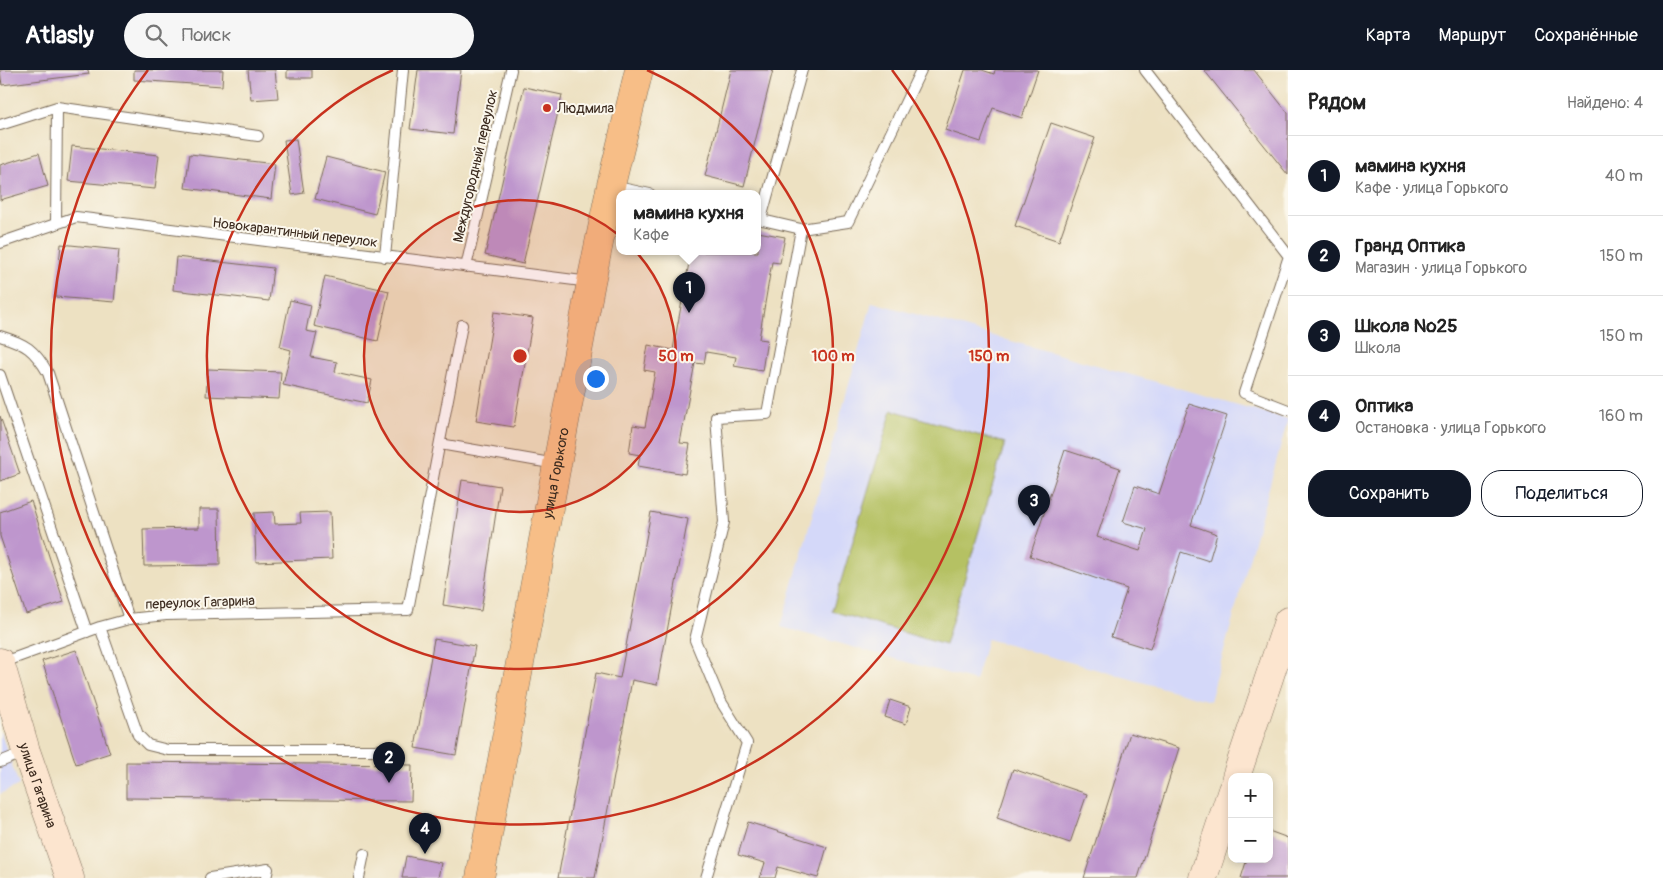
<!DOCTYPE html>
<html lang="ru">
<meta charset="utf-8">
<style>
body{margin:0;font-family:Pangolin,sans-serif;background:#f6f6f6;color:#222}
.controls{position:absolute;right:15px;bottom:15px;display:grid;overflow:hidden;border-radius:10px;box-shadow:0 2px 8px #0003}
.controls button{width:45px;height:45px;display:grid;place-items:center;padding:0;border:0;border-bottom:1px solid #e0e0e0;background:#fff;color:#222;font:25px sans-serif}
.you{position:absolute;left:595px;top:308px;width:18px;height:18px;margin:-12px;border:4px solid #fff;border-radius:50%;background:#1a73e8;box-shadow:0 0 0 8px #1a73e833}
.badge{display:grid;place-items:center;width:32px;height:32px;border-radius:50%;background:#111827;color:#fff;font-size:16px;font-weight:700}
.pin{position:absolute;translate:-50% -41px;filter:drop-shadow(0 1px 2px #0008)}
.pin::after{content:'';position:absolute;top:26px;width:18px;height:15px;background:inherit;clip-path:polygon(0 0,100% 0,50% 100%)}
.popup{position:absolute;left:616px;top:120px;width:145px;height:65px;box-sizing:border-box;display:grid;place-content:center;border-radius:10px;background:#fff;filter:drop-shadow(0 1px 4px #0005);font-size:16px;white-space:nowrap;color:#767676}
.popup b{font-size:19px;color:#222}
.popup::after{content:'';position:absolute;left:50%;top:100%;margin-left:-10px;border:10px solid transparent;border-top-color:#fff}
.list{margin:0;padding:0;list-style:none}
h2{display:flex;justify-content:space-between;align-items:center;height:65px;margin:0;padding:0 20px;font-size:21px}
h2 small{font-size:16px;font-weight:400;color:#767676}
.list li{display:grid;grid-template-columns:32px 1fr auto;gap:15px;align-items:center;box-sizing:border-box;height:80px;padding:0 20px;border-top:1px solid #e0e0e0}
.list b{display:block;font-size:19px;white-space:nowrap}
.list p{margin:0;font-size:16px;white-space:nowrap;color:#767676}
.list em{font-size:16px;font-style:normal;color:#767676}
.actions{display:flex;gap:10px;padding:15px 20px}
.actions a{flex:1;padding:11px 0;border:1px solid #111827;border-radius:20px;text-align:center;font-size:18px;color:#111827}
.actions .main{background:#111827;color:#fff}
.icon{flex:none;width:28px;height:28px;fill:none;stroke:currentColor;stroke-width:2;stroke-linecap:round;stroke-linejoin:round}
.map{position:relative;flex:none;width:1288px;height:808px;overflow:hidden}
header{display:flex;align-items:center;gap:30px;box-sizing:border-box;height:70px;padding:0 25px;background:#111827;color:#fff}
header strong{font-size:24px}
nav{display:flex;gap:28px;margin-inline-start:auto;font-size:18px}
.search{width:350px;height:45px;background:#f6f6f6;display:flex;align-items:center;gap:12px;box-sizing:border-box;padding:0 18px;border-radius:28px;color:#767676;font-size:19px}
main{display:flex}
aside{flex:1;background:#fff}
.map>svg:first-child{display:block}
</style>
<header>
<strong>Atlasly</strong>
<div class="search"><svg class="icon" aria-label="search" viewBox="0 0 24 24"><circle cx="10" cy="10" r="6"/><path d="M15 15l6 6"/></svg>Поиск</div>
<nav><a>Карта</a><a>Маршрут</a><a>Сохранённые</a></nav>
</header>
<main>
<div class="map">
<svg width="1288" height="808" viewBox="0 0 1288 808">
<rect width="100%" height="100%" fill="#fbf7ec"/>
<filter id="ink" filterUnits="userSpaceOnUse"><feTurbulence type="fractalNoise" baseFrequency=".02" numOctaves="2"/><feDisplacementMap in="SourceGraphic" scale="10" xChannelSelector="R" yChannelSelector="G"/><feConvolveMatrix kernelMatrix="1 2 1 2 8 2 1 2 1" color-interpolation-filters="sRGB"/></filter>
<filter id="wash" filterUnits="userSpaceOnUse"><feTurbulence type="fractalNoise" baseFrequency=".0096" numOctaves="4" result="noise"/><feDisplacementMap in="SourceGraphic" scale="20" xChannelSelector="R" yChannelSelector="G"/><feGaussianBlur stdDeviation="1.12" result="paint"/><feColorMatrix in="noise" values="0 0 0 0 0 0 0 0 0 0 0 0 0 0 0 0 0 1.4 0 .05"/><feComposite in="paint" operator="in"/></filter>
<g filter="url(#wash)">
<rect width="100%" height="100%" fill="#ede1c2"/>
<path fill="#d4d8f9" d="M872,232l416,117 -78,282 -223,-62 -12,42 -194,-54z
M0,661l19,54 -19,9z"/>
<path fill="#b5c163" stroke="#787640" d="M892,340l113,33 -60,202 -113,-34z"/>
<g id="blocks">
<path fill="#be96cd" d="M0,0h88l1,4 -87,11z
M134,0h89l-1,16 -88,-6z
M248,0h27l3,28 -27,2z
M287,0h25v8h-25z
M418,0h43l-8,64 -43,-5z
M731,0h42l-29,116 -39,-10z
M965,0h17l12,4 1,-4h43l-16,48 -29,-10 -12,34 -36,-12z
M1204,0h50l34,43v62z
M524,17l38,8 -39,169 -38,-9z
M1051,53l44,15 -36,103 -44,-15z
M296,69l8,54 -12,2 -8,-55z
M72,76l87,9 -4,34 -87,-8z
M39,83l9,33 -48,14v-35z
M190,84l85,10 -4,35 -86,-11z
M326,87l59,15 -10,42 -60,-15z
M758,162l27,5 -5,26 -8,-1 -13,77 8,1 -5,31 -28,-5 2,-9 -30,-5 -2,12 -9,-1 -15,80 10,1 -5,30 -47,-8 2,-11 -11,-2 4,-28 12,2 10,-55 -11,-2 4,-25 25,5 18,-98h67z
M61,174l58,6 -5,52 -58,-5z
M176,187l97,11 -4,33 -96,-11z
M325,206l64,15 -11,50 -64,-15z
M290,230l21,5 -5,26 11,2 -6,24 26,5 -2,10 37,8 -5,23 -84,-18 8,-35 -11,-3z
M494,242l39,6 -19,109 -38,-6z
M208,299l73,3 -2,27 -73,-3z
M1189,334l38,12 -36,109 26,9 -8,27 -28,-9 -31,97 -39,-12 16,-48 -97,-33 35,-106 55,18 -23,69 43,14 7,-22 -24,-7 12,-36 24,8z
M0,346l20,58 -20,7z
M462,410l38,6 -19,125 -38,-6z
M31,431l33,101 -38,12 -26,-78v-24z
M199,439h20l1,56 -76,1 -1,-37 56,-1z
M274,442l1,12 26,-1 -1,-10 30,-1 2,47 -76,3 -2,-49z
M651,442l37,7 -31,166 -25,-5 -37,198h-37l38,-205 24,5z
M434,569l41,7 -19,109 -41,-7z
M76,580l34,103 -34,11 -34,-103z
M890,630l21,7 -5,17 -21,-7z
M1130,663l49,15 -41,130h-54z
M126,692l286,3 -1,36 -285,-3z
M1013,699l74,25 -17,49 -73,-25z
M748,752l79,25 -9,31 -40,-11 -3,11h-15l5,-15 -27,-8z
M1269,761l19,7v40h-47l6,-19h22z
M406,786l35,7 -3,15h-36z"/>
</g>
</g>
<g filter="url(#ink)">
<use href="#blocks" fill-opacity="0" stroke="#796a57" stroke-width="1"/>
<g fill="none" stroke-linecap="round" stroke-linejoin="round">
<g stroke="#796a57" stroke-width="12">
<path id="service" d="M1145,0l143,185
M0,55l57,-18
M612,116l38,8
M758,149l43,10 47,-7 73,-152
M761,149l41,-149
M56,154l1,-117 201,29
M0,173l76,-26 514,65
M385,187l18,-187
M1288,189l-44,134 44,17
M466,197l45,-197
M0,266c26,8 34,13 48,37l81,246
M0,305l87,257
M440,374l116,20
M100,557l38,108 10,10 20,5h221
M1,593l99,-36 29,-8 37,-4 242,-5 54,-285
M0,692l25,-10
M210,808l58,-9 -2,9
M359,808l5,-24
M706,808l41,-135 -27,-43 -25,-60 29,-118 -8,-105 51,-3 34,-185"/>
</g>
<g stroke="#796a57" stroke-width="29">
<g id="secondary">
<path id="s1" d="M0,592l26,89 44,127"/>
<path d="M1236,707l52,-156"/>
<path d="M1203,808l29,-88"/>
</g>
</g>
<g stroke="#796a57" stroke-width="29">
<g id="primary">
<path id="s2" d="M480,808l111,-596 20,-97 28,-115"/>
</g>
</g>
<use href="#service" stroke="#fff" stroke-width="10"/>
<use href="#secondary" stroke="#fce5cf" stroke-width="28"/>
<use href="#primary" stroke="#f7be87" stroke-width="28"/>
</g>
</g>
<circle cx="520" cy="286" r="156" fill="#c8321e" fill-opacity=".12"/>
<g fill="none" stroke="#c8321e" stroke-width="2.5">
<circle cx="520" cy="286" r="156"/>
<path d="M647 0A313 313 0 1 1 393 0"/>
<path d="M892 0A469 469 0 1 1 148 0"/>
</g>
<circle fill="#c8321e" stroke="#fbf7ec" stroke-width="2" cx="547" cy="38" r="5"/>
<g text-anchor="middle" stroke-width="4" stroke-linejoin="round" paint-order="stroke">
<g font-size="14" fill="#3b2a1e" stroke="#fbf7ec" text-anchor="start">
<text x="557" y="43">Людмила</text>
</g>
<g font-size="14" fill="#3b2a1e" stroke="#fbf7ec">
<text transform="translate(475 96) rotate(-77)" y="5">Междугородный переулок</text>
<text transform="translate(295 162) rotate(7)" y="5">Новокарантинный переулок</text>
<text dy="5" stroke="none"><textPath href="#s2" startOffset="412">улица Горького</textPath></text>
<text transform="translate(200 532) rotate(-2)" y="5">переулок Гагарина</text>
<text dy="5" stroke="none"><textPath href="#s1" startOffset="129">улица Гагарина</textPath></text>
</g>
</g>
<circle cx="520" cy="286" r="8" fill="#c8321e" stroke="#fbf7ec" stroke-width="2.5"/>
<g font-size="15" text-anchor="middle" font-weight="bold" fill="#c8321e" stroke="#fbf7ec" stroke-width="4" stroke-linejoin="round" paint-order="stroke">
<text x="676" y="291">50 m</text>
<text x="833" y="291">100 m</text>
<text x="989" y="291">150 m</text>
</g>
</svg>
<div class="controls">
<button>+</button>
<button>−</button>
</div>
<div class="you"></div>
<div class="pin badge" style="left:689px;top:243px">1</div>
<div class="popup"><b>мамина кухня</b>Кафе</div>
<div class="pin badge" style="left:389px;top:713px">2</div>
<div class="pin badge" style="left:1034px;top:456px">3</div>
<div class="pin badge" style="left:425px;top:784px">4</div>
</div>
<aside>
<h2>Рядом<small>Найдено: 4</small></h2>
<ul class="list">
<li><span class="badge">1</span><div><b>мамина кухня</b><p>Кафе · улица Горького</p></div><em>40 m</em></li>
<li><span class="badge">2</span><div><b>Гранд Оптика</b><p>Магазин · улица Горького</p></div><em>150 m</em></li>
<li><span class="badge">3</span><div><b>Школа №25</b><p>Школа</p></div><em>150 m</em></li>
<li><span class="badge">4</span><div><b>Оптика</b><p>Остановка · улица Горького</p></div><em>160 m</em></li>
</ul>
<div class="actions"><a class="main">Сохранить</a><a>Поделиться</a></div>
</aside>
</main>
